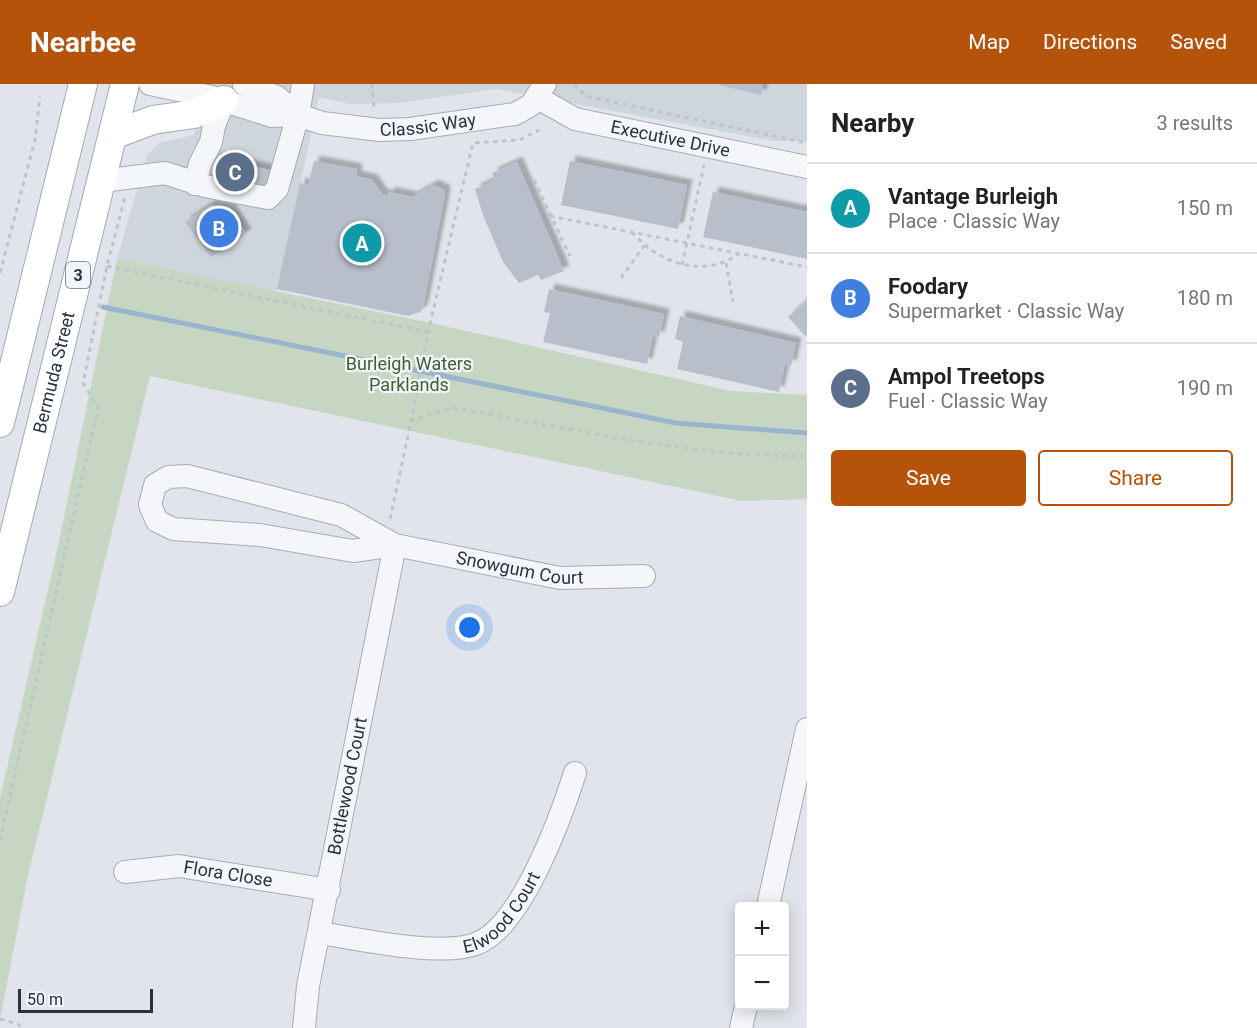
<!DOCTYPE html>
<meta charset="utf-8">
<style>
body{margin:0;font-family:Roboto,sans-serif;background:#f2f2f2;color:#222}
.controls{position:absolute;right:18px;bottom:18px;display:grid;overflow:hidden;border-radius:6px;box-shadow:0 3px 15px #0003}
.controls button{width:54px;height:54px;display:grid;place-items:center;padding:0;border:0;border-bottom:2px solid #e0e0e0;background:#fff;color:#222;font:30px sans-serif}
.scale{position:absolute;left:18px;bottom:15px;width:135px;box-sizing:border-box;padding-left:6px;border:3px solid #283345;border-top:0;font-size:16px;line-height:21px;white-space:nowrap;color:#283345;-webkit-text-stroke:4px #f1f4f8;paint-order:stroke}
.you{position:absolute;left:470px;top:544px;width:21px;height:21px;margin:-15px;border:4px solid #fff;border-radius:50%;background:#1a73e8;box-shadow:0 0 0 9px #1a73e833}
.badge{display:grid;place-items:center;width:39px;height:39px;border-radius:50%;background:#b45309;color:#fff;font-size:20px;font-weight:700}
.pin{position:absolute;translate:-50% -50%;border:3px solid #fff;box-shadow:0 2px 6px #0006}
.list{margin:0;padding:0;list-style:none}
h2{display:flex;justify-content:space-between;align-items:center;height:78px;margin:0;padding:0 24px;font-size:26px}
h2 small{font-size:20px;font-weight:400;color:#767676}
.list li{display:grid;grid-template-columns:39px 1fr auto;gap:18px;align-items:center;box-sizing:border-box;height:90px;padding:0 24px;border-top:2px solid #e0e0e0}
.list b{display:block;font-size:22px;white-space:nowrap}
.list p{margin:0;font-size:20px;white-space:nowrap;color:#767676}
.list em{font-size:20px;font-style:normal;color:#767676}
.actions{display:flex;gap:12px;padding:18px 24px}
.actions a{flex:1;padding:14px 0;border:2px solid #b45309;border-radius:6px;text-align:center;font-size:21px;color:#b45309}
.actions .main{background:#b45309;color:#fff}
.map{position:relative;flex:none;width:807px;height:944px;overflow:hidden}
header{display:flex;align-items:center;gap:36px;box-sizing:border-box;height:84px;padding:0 30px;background:#b45309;color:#fff}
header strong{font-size:28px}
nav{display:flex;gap:33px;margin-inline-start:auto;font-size:21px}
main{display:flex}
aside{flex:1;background:#fff}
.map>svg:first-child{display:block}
</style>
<header>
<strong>Nearbee</strong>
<nav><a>Map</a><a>Directions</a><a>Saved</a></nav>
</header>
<main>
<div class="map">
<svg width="807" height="944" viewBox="0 0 807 944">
<defs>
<filter id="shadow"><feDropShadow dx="5.5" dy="-5.5" stdDeviation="1.5" flood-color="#0004"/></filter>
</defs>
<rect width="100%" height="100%" fill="#e1e5eb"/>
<path fill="#cfd5dd" d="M208,0h599v57h-34l-277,-52 -97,14 -50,1 -30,-7 -42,195 -160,-33 30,-104 12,-12 35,-8z"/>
<path fill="#c7d6c2" d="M117,175l310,63 304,69 76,4v104l-65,2 -592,-125 -122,499 -28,145v-222l58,-252z"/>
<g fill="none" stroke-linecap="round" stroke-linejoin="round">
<path stroke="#99b5ce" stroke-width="5" d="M103,223l573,116 131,10"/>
</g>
<path fill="#b8bfca" filter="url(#shadow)" d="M715,0h48l-2,11z
M215,74l55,12 -4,18 -55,-11z
M314,77l43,8 -1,7 16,4 10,14 6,2 1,-4 23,5 21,-12 11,5 1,5 -22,113 -3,4 -12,4 -131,-27 23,-106 8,2z
M570,77l117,24 -9,44 -117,-24z
M517,78l47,109 -23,9 -3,-5 -19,8 -16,-21 -20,-47 -8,-26 20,-9 -3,-7z
M713,108l94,20v47l-104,-22z
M211,121l19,4 16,25 -35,23 -26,-35z
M549,205l115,25 -5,23 -6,-1 -6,28 -104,-22 7,-29 -6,-1z
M807,216v35l-2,1 -17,-19z
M680,232l116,27 -5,23 -6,-2 -6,28 -102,-23 6,-27 -8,-3z"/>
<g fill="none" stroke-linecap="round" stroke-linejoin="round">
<g stroke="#a6acb6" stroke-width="24">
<g id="minor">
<path d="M150,0l62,13 60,19 26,-1"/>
<path id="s1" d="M244,0l33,13 21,18 24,8 58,7 30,-1 105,-15 16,-9 14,-21"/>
<path id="s2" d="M538,14l37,21 232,48"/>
<path d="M102,97l63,-8 40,13 63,12 9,-9 21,-74 5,-31"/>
<path d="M195,100l5,-20 11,-22 3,-16 10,-26"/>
<path id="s3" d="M395,461l-42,6 -93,-16 -87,-6 -16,-8 -7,-16 5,-20 13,-8 19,-1 154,39 54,30 165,33 84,-2"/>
<path id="s4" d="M125,788l54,-6 150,24"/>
<path d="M768,822l39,-177"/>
<path id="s5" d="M320,849c38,6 124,25 158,10 44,-18 83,-126 97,-170"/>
<path id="s6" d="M304,944l4,-42 87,-441"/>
<path d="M741,944l5,-22"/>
</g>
</g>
<g stroke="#9faab8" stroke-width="30">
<g id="major">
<path d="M113,51l40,-15 41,-6 30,-14"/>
<path d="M0,339l83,-339"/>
<path id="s7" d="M0,508l125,-508"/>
</g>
</g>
<path stroke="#bfc3ca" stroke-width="3" stroke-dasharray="4.5 4.5" stroke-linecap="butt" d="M372,0l2,25
M575,0l3,6 12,7 217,46
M534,96l36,76
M550,132l257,51
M632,148c26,31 71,47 107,22
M726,179l7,39
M682,181l22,-100
M107,182l321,66
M0,189l35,-133 5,-43
M621,194l23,-32
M411,338l17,-90 45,-189 46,-3 20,-10
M390,435l21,-97 14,-7 29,-7c117,20 235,49 353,48
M0,756l98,-432 -15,-25 24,-117 18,-69
M0,935l18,5 5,4"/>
<use href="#minor" stroke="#f4f6f9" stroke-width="22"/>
<use href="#major" stroke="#fff" stroke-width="28"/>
</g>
<g text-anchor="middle" stroke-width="4.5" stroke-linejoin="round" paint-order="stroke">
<rect fill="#f1f4f8" stroke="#646d7b" stroke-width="1.5" x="66" y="178" width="24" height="26" rx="4.5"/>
<g font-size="16" font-weight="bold" fill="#283345">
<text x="78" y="197">3</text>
</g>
<g font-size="18" fill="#283345" stroke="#f1f4f8">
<text dy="6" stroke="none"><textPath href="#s1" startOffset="195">Classic Way</textPath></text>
<text dy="6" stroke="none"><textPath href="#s2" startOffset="140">Executive Drive</textPath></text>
<text dy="6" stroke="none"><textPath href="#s7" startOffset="226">Bermuda Street</textPath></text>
<text dy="6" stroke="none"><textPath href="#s3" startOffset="662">Snowgum Court</textPath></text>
<text dy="6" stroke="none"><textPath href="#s6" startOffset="246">Bottlewood Court</textPath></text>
<text dy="6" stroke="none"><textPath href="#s4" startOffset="104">Flora Close</textPath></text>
<text dy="6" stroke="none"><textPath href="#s5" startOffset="198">Elwood Court</textPath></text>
</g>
<g font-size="18" fill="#3e6234" stroke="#f1f4f8">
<text x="409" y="286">Burleigh Waters<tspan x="409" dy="21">Parklands</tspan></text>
</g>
</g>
</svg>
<div class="controls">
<button>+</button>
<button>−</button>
</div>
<div class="scale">50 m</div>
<div class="you"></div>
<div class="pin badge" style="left:362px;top:159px;background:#0f9aa8">A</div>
<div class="pin badge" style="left:219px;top:144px;background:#3f7fe0">B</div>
<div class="pin badge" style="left:235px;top:88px;background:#5c6f8a">C</div>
</div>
<aside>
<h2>Nearby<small>3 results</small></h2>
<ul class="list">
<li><span class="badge" style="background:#0f9aa8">A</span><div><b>Vantage Burleigh</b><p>Place · Classic Way</p></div><em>150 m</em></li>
<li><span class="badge" style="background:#3f7fe0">B</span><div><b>Foodary</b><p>Supermarket · Classic Way</p></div><em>180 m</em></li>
<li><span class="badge" style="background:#5c6f8a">C</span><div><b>Ampol Treetops</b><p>Fuel · Classic Way</p></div><em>190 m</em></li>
</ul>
<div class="actions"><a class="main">Save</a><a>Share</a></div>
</aside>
</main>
